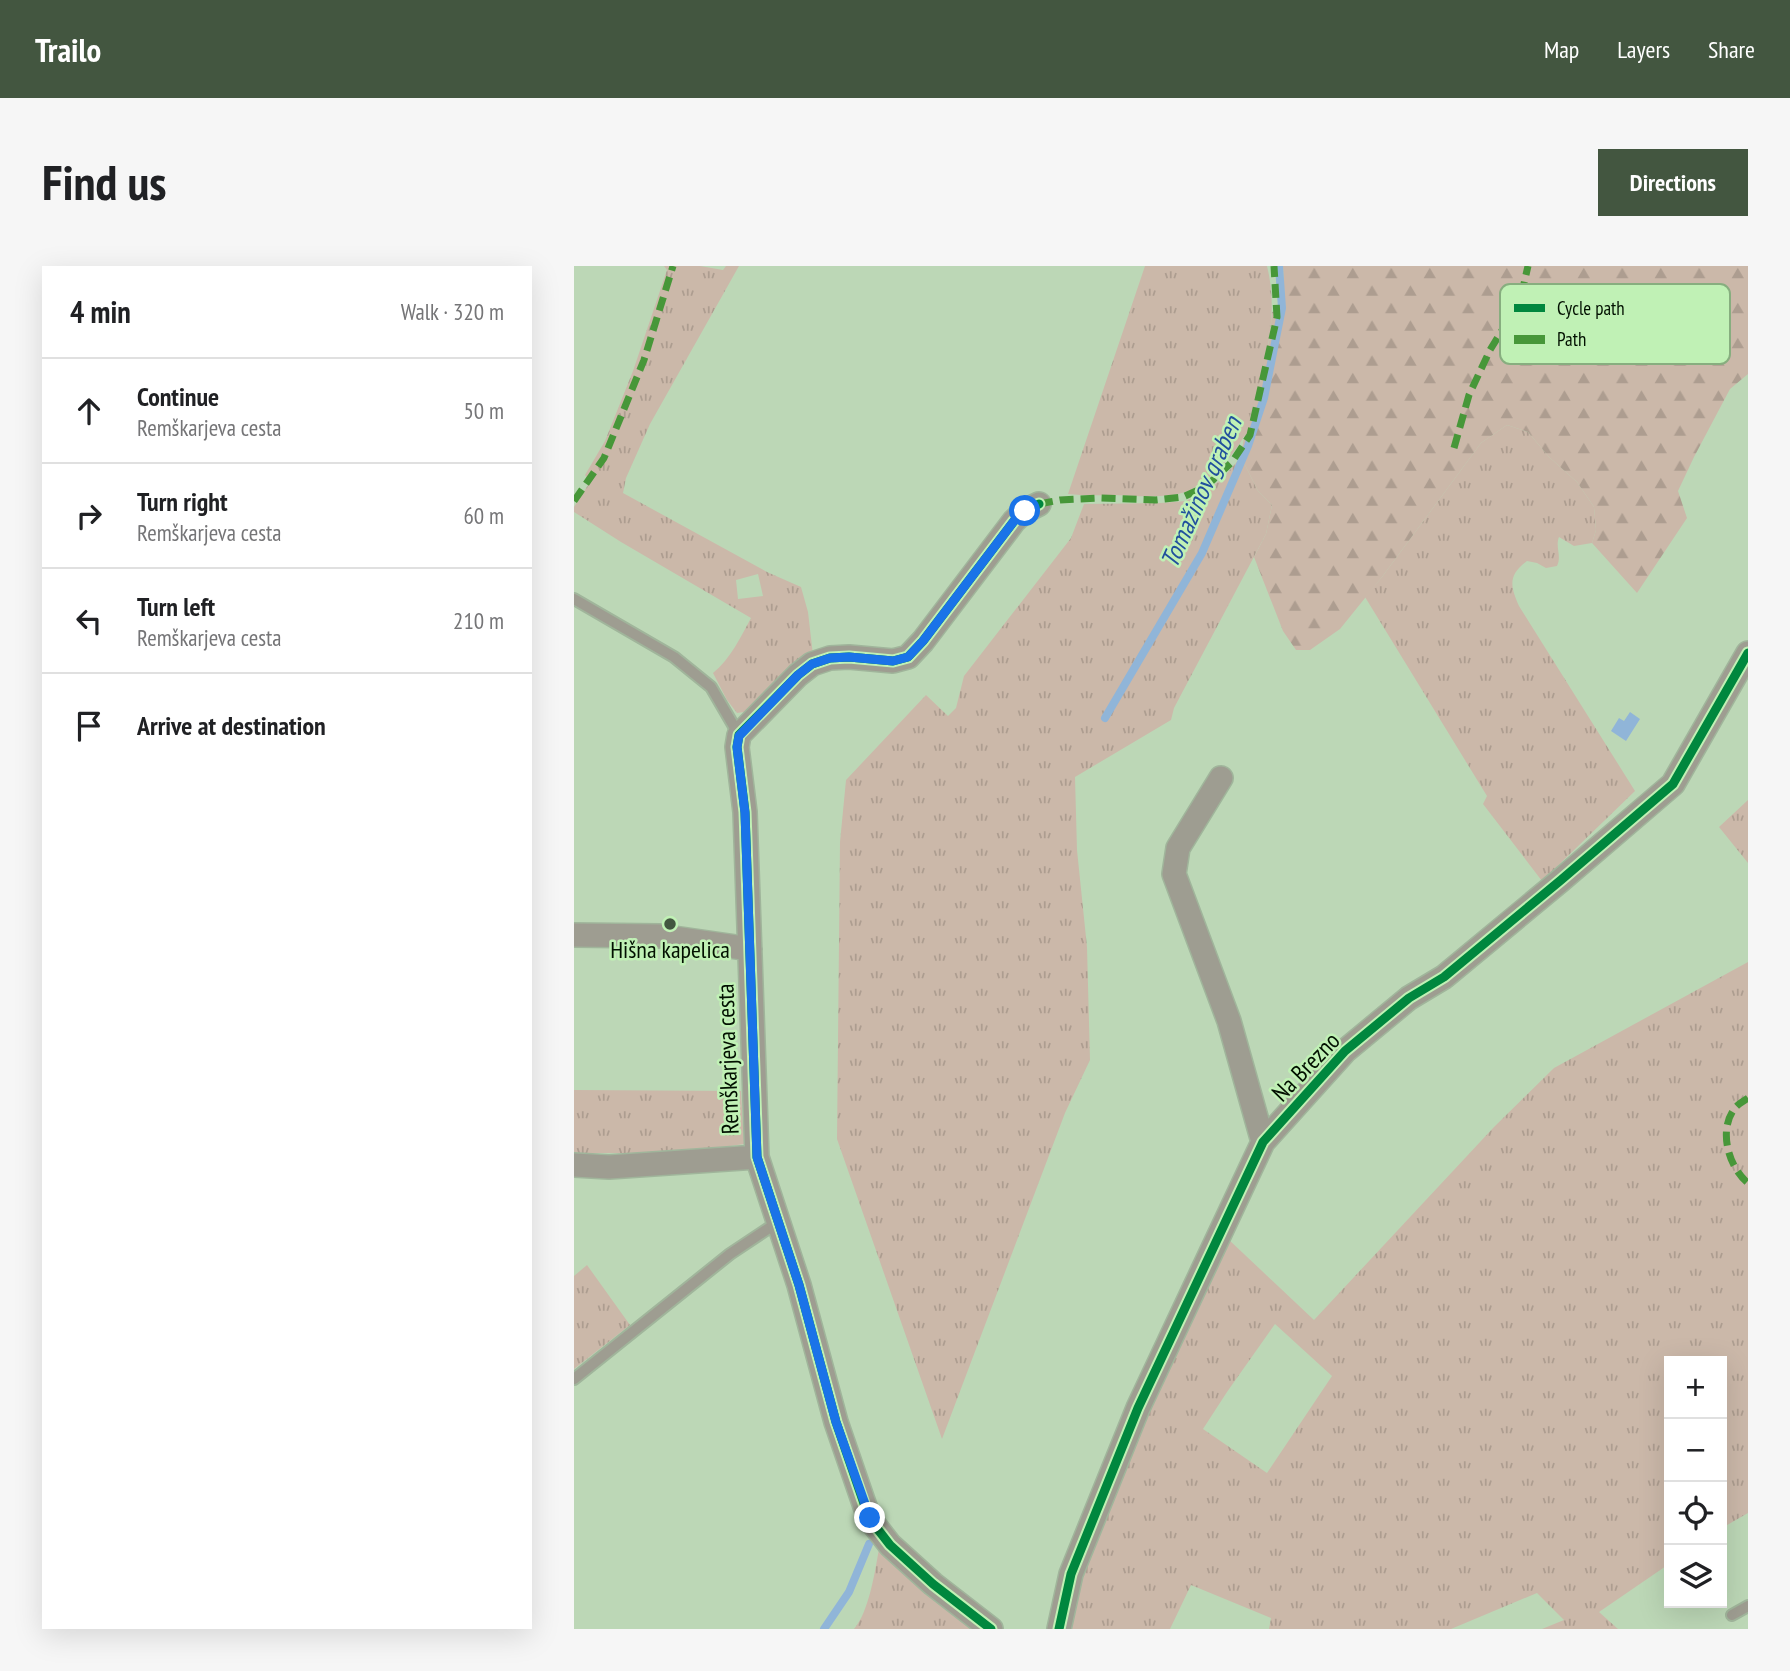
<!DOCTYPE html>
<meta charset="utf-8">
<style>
body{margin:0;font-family:"PT Sans Narrow",sans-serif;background:#f6f6f6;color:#202124}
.controls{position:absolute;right:21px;bottom:21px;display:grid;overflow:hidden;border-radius:0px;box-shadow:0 7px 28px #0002}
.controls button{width:63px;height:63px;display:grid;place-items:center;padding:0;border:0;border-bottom:2px solid #e0e0e0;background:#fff;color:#202124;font:35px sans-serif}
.stop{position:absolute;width:21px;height:21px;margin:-16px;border:5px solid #1a73e8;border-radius:50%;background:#fff}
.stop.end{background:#1a73e8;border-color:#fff;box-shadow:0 2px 7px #0008}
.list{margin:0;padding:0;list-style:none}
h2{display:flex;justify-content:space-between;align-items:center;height:91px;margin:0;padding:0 28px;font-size:30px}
h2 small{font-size:23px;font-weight:400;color:#757577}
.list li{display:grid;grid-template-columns:46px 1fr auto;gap:21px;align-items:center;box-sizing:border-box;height:105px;padding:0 28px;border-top:2px solid #e0e0e0}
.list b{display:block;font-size:26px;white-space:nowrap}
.list p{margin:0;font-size:23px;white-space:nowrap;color:#757577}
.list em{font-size:23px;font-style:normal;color:#757577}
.icon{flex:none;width:38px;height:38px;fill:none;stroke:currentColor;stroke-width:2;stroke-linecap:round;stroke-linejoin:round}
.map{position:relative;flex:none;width:1174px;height:1363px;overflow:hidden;border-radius:0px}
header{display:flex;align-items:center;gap:42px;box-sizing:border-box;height:98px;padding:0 35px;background:#435640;color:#fff}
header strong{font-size:33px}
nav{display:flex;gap:38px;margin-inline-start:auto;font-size:24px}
.intro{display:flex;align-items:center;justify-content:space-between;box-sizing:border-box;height:168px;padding:0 42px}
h1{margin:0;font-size:49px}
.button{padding:18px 32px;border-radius:0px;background:#435640;color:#fff;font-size:24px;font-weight:700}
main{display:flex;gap:42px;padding:0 42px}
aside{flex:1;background:#fff;border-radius:0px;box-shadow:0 7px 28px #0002}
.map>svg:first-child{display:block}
</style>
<header>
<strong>Trailo</strong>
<nav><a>Map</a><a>Layers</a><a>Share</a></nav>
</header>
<div class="intro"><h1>Find us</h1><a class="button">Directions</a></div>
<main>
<aside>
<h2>4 min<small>Walk · 320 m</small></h2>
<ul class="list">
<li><svg class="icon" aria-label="ahead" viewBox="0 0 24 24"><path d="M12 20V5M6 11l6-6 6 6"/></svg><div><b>Continue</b><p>Remškarjeva cesta</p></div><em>50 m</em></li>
<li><svg class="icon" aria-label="right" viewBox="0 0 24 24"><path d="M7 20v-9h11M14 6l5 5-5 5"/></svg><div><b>Turn right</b><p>Remškarjeva cesta</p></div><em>60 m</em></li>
<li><svg class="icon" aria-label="left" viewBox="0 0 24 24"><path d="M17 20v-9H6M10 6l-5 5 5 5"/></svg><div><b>Turn left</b><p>Remškarjeva cesta</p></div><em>210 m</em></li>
<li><svg class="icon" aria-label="arrive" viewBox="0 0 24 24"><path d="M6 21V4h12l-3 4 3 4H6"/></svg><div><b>Arrive at destination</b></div></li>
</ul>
</aside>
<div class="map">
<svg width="1174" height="1363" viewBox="0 0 1174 1363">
<defs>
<pattern id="grass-tufts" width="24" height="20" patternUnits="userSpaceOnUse" patternTransform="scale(1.75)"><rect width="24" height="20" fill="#cbb8a9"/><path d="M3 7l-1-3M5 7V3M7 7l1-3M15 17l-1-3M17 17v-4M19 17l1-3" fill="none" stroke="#ad9d90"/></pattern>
<pattern id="forest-firs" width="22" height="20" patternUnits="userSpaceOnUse" patternTransform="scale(1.75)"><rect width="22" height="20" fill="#cbb8a9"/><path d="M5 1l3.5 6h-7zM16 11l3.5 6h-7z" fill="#ad9d90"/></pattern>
</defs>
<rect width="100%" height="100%" fill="#bcd7b6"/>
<path fill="url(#grass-tufts)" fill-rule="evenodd" d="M90,0h36l23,4 3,-4h13l-89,158 -24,54 -3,15 144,79 34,15 7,25 5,43 -62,56 -14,2 -10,-13 -14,-27c18,-15 27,-35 38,-55l-130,-76 -47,-30v-5l16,-25 -5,-7 20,-34 28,-70 34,-101zM184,308l5,22 -25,3 -2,-19z
M571,0h122c12,47 -1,96 -14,142 -3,9 -5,22 -10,30 -11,20 -33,42 -53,52 -18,9 -54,6 -74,5 -16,0 -32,1 -48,-1z
M933,159l21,7 21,25 28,25 17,25 2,23 -4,13 -18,3 -15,-9c-4,10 3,19 -2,29l-11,2 -9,-5 -10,-2c-19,14 -17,25 -8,45l116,185 -93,90 -59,-77 4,-8 -122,-199 17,-20 99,-134z
M667,191l17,34 14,14 -6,29 -92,174 -3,12 -96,57 2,73 10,97 3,113 -25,53 -123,326 -105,-300 3,-297 6,-62 80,-85 22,21 8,-8 8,-32 107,-138 13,-34 77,-1 25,-2 18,-9 18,-13z
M1174,534v63l-29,-36z
M1174,696v551l-26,15v-167h-53v203l-70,48 19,17h-76l22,-9 -27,-27 -86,36h-182l2,-11 -80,-33 -21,44h-98c-3,-18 12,-54 19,-72 39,-109 89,-213 136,-319l87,82 180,-193 60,-59zM701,1058l57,52 -65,97 -64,-44 24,-37z
M0,824l167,1 3,53 -64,9h-106z
M13,999l43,60 -56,44v-93z
M305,1283l95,80h-120c15,-17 21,-58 25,-80z"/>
<path fill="url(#forest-firs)" d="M709,0h465v108l-18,15 -36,68 -16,34 9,27 -50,75 -45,-50 4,-13 -2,-23 -17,-25 -28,-25 -21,-25 -21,-7 -26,18 -99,134 -42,52 -30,21h-14l-13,-19 -29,-74 12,-23 6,-29 -14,-14 -17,-34 3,-20 16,-55 10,-45 2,-25 13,-4z"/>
<path fill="#90b5d8" d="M1056,446l10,7 -14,22 -15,-10 8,-13 5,3z"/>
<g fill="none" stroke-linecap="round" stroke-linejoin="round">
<path stroke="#90b5d8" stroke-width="8" d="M531,452l97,-165 46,-107 16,-48 18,-90 -3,-42
M250,1363l25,-37 20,-48"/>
<g stroke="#a0b59b" stroke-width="14">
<path id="lane" d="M0,333l100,58 37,30 28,48
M0,1113l156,-125 48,-32
M1158,1349l16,-9"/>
</g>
<g stroke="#a0b59b" stroke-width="26">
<path id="street" d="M647,512l-43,70 -4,26 55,147 34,121
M0,669l86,1 90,13
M0,899l35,2 148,-10
M417,1363l-58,-45 -43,-39 -21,-27 -33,-96 -37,-137 -42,-128 -12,-345 -8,-65 2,-12 59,-60 14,-11 18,-6 19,-1 44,4 15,-4 15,-16 91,-120 11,-10 14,-7
M485,1363l12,-55 67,-166 125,-266 82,-91 64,-53 35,-21 117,-97 112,-96 75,-131"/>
</g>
<use href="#lane" stroke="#9e9d91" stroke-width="10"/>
<use href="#street" stroke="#9e9d91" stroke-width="23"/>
<path stroke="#479739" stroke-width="7" stroke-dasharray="14 7" stroke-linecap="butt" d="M880,182l15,-53 21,-45 30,-49 8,-35
M0,235l30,-43 40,-98 29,-94
M465,238l21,-4 41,-2 55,2 27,-3 15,-7 15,-10 19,-18 18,-27 27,-118 -3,-51
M1174,832c-4,3 -10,6 -13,10 -17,21 -7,59 13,75"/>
<g stroke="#c0f1b5" stroke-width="13">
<path id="cycleway" d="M417,1363l-58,-45 -43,-39 -21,-27 -33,-96 -37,-137 -42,-128 -12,-345 -8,-65 2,-12 59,-60 14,-11 18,-6 19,-1 44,4 15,-4 15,-16 91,-120 11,-10 14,-7
M485,1363l12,-55 67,-166 125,-266 82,-91 64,-53 35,-21 117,-97 112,-96 75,-131"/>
</g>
<use href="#cycleway" stroke="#00873e" stroke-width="9"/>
</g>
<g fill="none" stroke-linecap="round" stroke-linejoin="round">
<path stroke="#1a73e8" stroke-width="9" d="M296,1252l-34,-96 -37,-137 -42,-128 -12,-344 -8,-66 2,-11 59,-61 14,-11 18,-6 19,-1 44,4 15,-4 15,-16 91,-120 11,-10"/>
</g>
<circle fill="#435640" stroke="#c0f1b5" stroke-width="2.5" cx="96" cy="658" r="7"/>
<g text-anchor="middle" stroke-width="5" stroke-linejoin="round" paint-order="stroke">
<g font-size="24" fill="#021000" stroke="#c0f1b5">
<text x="96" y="692">Hišna kapelica</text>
</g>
<g font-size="24" fill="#021000" stroke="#c0f1b5">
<text transform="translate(154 793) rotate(-92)" y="8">Remškarjeva cesta</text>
<text transform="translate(732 801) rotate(-46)" y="8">Na Brezno</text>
</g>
<g font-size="26" font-style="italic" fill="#21509d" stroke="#c0f1b5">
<text transform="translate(627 226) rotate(-66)" y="9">Tomažinov graben</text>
</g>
</g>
<rect x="926" y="18" width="230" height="80" rx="10" fill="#c0f1b5" stroke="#87ae7f" stroke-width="2"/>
<rect x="940" y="38" width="31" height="8" fill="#00873e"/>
<rect x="940" y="69" width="31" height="9" fill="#479739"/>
<g font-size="19" fill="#021000">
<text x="983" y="49">Cycle path</text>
<text x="983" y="80">Path</text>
</g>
</svg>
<div class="controls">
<button>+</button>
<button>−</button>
<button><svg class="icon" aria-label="locate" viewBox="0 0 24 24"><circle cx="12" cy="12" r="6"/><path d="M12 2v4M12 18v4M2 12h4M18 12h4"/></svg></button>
<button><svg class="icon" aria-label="layers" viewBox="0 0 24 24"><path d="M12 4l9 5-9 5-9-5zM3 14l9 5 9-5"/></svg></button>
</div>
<div class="stop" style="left:451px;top:245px"></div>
<div class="stop end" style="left:296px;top:1252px"></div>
</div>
</main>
